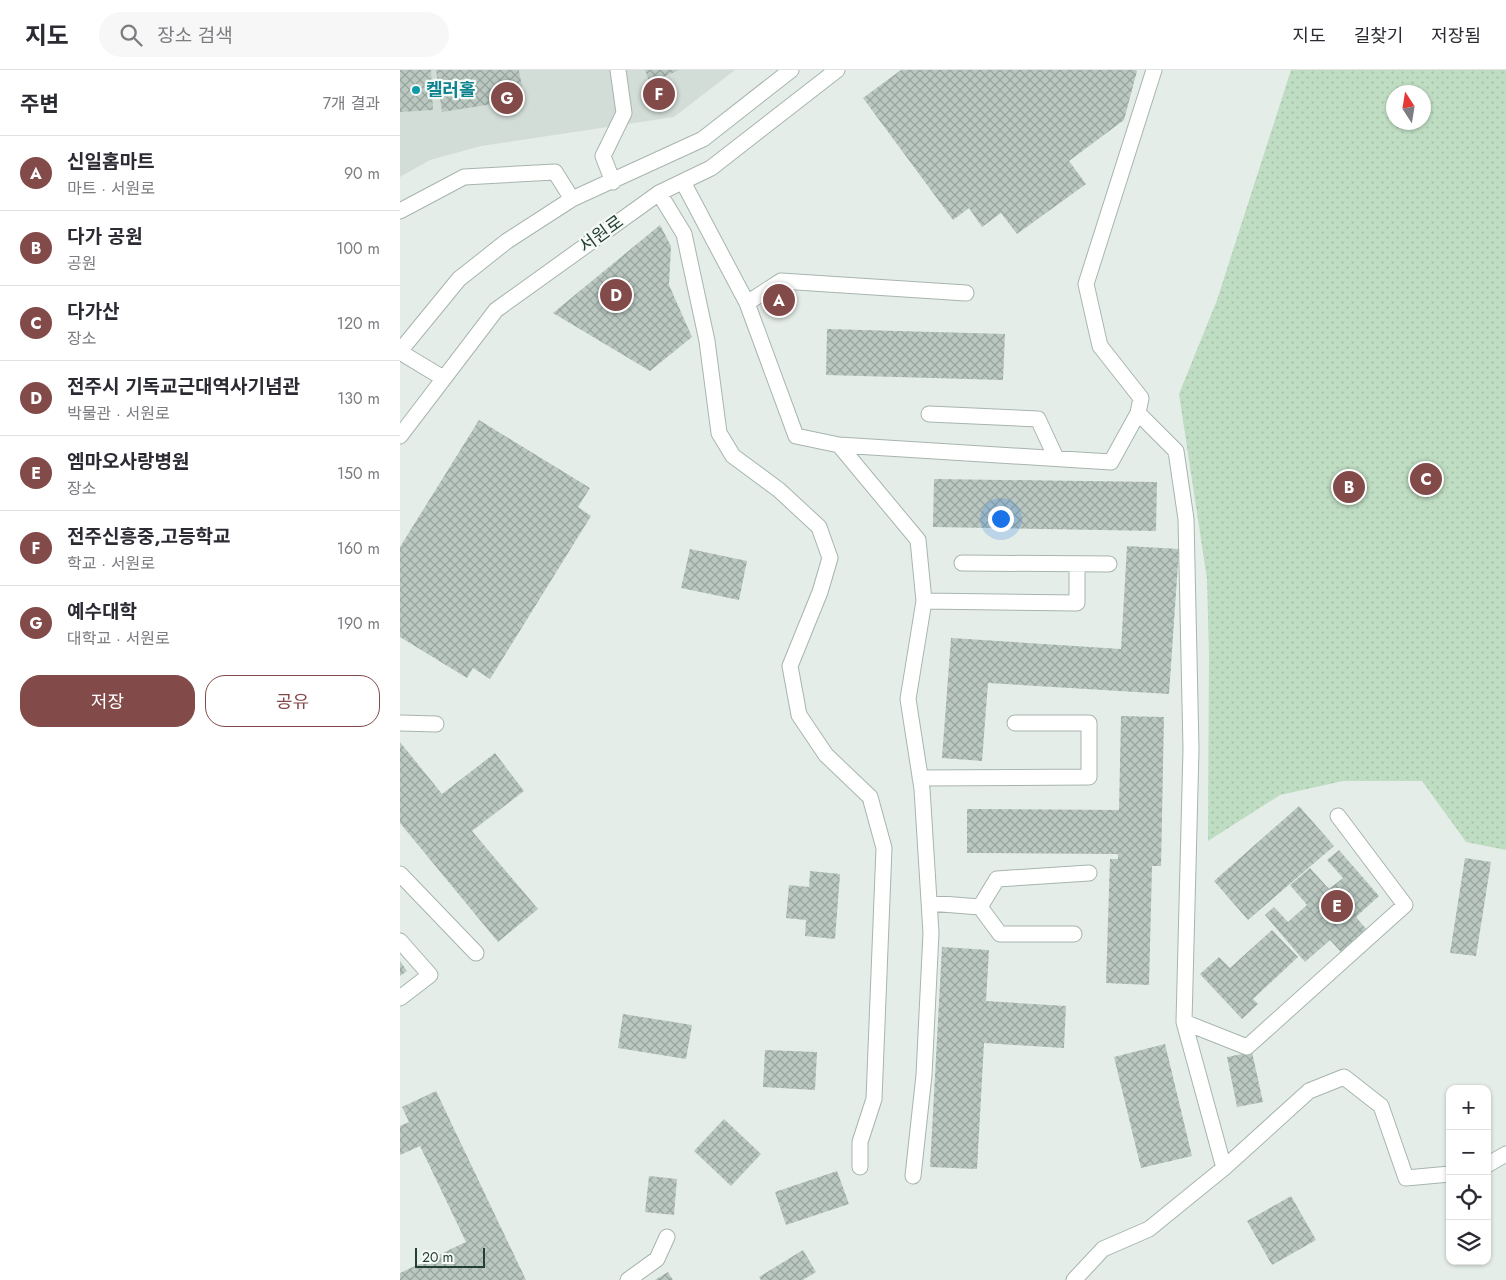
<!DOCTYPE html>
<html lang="ko">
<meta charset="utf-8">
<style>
body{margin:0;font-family:Jost,"Noto Sans KR",sans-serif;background:#f7f7f7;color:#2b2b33}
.controls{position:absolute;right:15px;bottom:15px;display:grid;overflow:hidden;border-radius:10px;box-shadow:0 1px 4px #0004}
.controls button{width:45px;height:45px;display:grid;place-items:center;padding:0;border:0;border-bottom:1px solid #e1e1e2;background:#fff;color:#2b2b33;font:25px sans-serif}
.compass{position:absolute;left:986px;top:15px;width:45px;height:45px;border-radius:50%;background:#fff;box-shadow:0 1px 4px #0004;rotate:348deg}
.scale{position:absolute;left:15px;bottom:12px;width:70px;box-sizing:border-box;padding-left:5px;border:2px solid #243f33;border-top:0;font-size:14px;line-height:18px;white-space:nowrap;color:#243f33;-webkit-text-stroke:4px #f5faf7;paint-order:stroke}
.you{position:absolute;left:600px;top:448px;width:18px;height:18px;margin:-12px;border:4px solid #fff;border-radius:50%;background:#1a73e8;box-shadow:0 0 0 8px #1a73e833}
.badge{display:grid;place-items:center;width:32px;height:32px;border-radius:50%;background:#824a49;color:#fff;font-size:16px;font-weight:700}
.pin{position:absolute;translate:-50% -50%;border:2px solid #fff;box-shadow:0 1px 5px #0006}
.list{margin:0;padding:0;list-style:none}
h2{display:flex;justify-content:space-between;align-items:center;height:65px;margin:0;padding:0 20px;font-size:21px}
h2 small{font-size:16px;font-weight:400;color:#7c7c81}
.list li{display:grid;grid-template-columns:32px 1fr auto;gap:15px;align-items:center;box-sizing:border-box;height:75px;padding:0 20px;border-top:1px solid #e1e1e2}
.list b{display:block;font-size:19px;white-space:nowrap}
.list p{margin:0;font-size:16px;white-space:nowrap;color:#7c7c81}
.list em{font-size:16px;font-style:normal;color:#7c7c81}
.actions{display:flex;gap:10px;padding:15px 20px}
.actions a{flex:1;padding:11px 0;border:1px solid #824a49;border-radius:20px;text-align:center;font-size:18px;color:#824a49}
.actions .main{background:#824a49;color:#fff}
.icon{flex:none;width:28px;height:28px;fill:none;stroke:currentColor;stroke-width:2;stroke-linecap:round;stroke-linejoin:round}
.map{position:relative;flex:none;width:1106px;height:1210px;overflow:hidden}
header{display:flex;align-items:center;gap:30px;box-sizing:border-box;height:70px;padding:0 25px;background:#fff;border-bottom:1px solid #e1e1e2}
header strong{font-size:24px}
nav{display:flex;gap:28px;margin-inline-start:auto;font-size:18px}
.search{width:350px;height:45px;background:#f7f7f7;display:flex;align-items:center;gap:12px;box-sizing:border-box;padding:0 18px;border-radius:28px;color:#7c7c81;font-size:19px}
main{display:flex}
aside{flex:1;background:#fff}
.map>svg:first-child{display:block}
</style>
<header>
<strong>지도</strong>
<div class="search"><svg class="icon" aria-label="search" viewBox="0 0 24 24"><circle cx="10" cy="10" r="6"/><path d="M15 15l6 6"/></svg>장소 검색</div>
<nav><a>지도</a><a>길찾기</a><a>저장됨</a></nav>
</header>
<main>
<aside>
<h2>주변<small>7개 결과</small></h2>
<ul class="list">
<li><span class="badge">A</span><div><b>신일홈마트</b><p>마트 · 서원로</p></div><em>90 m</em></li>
<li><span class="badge">B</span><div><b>다가 공원</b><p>공원</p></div><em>100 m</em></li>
<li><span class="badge">C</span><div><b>다가산</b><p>장소</p></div><em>120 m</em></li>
<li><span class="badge">D</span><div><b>전주시 기독교근대역사기념관</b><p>박물관 · 서원로</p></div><em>130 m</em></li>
<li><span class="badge">E</span><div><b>엠마오사랑병원</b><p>장소</p></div><em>150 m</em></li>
<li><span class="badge">F</span><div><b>전주신흥중,고등학교</b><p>학교 · 서원로</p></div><em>160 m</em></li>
<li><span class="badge">G</span><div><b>예수대학</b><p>대학교 · 서원로</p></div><em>190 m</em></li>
</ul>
<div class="actions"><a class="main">저장</a><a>공유</a></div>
</aside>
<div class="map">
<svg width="1106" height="1210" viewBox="0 0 1106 1210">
<defs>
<pattern id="park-dots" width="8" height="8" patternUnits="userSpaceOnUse" patternTransform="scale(1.25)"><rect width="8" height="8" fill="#bfddc2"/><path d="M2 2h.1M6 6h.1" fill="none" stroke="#a4bfa7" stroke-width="1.8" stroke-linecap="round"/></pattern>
<pattern id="building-cross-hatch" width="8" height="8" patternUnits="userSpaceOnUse" patternTransform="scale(1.25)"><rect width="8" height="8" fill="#bac8c1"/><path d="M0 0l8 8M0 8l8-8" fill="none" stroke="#97a49d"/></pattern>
</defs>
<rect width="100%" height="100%" fill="#e5ede8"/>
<path fill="#d3ddd7" d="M0,0h335l-61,47 -193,29 -51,14 -30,17z"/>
<path fill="url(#park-dots)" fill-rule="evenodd" d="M891,0h215v780l-40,-8 -44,-61h-79l-63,14 -72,46 1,-186 -2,-76 -28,-185 38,-94zM994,22h30v30h-30z"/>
<path fill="url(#building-cross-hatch)" d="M0,0h31l2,40 -33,2z
M36,0h83l5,29 -82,13z
M245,0h34l-29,13z
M501,0h235l1,1 -13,49 -55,41 17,23 -69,50 -16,-21 -19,14 -13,-19 -16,12 -90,-122z
M260,155l11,21 -2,39 23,52 -42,34 -97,-58z
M427,259l178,5 -2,46 -177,-5z
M79,350l111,68 -12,19 13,9 -101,163 -17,-11 -6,10 -67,-41v-90z
M534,409l223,3 -1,49 -223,-4z
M727,476l52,3 -10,145 -181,-11 -6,78 -40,-3 9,-120 170,11z
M290,479l57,12 -8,39 -58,-12z
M721,646l43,1 -3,149h-9l-3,119 -43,-2 4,-124h8v-5l-151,-1v-44l152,1z
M0,672l42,52 53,-41 29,38 -52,40 66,78 -40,33 -98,-119z
M899,736l35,40 -86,74 -34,-39z
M939,780l40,46 -23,21 11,13 -26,22 -11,-12 -25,22 -40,-47 9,-8 14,15 19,-17 -17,-20 20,-17 19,21 14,-11 -16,-18z
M1065,788l26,4 -15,94 -26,-3z
M410,801l30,3 -5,65 -30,-3 1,-16 -20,-2 3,-33 20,2z
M872,860l26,27 -45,42 5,5 -16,15 -42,-45 19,-17 11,11z
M542,877l47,3 -3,51 80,5 -2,42 -80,-5 -7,126 -47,-2z
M0,891l7,10 -7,5z
M223,944l69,11 -6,34 -68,-11z
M765,974l27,112 -51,12 -27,-111z
M365,980l52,2 -2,38 -52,-3z
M852,982l11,50 -26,5 -10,-50z
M36,1021l90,189h-126v-7l66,-31 -46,-96 -20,9v-29l9,-4 -7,-15z
M324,1049l37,35 -30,32 -37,-35z
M437,1101l12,33 -63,21 -11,-33z
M249,1106l28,3 -3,36 -29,-3z
M891,1126l25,44 -44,25 -25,-44z
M403,1180l13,22 -13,8h-42l-2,-3z
M268,1202l5,8h-18z"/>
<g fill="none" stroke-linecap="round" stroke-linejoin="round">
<g stroke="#a7b5ae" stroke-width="17">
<path id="minor" d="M213,112l-10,-26 21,-43 -6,-43
M283,112l64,121 49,133 43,9 272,17 27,-49 3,-15 -41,-52 -14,-62 68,-214
M259,123l25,41 23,107 12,92 14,23 46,34 40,37 11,31 -10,34 -30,74 9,49 27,40 44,42 14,51 -10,251 -14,43v25
M0,141l64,-34 91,-5 17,27
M347,233l34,-22 185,12
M0,281l59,-72 48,-38 65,-42 131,-60 88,-69
M0,282l43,26
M738,343l38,38 10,68 5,230 -7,273 40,146
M529,344l109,5 18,39
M0,366l96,-126 163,-117 52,-25 126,-98
M439,375l79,95 6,61 -16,98 14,90 9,144 -7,142 -11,101
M562,493l147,1
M524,531l153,2v-38
M0,653l36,1
M520,708l169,-1v-54h-74
M0,804l76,79
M529,833l51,4 17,-28 92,-6
M580,837l20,27h74
M0,871l30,34 -30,23
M784,952l63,25 158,-142 -67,-89
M1087,1095l19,-11
M228,1210l29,-21 10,-22
M674,1210l29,-31 46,-20 75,-61 85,-77 35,-14 37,29 25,72 44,-4"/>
</g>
<use href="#minor" stroke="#fff" stroke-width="15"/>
</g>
<circle fill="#0f9aa8" stroke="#f5faf7" stroke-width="2" cx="16" cy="20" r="5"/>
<g text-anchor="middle" stroke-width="4.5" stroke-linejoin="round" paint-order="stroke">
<g font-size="18" font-weight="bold" fill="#0d838f" stroke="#f5faf7" text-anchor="start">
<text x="26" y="26">켈러홀</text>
</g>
<g font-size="18" fill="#243f33" stroke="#f5faf7">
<text transform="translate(201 164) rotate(-36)" y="6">서원로</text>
</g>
</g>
</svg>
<div class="controls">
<button>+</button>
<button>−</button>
<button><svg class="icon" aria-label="locate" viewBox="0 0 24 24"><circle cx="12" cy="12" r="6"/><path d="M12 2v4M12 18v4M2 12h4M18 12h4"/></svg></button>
<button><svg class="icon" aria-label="layers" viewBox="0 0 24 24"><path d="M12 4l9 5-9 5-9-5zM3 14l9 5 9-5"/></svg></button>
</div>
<svg class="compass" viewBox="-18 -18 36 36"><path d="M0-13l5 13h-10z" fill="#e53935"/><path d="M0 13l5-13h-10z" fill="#7c7c81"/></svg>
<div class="scale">20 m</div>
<div class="you"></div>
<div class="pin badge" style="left:379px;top:230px">A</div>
<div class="pin badge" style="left:949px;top:417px">B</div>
<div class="pin badge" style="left:1026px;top:409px">C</div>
<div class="pin badge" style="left:216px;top:225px">D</div>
<div class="pin badge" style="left:937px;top:836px">E</div>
<div class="pin badge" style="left:259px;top:24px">F</div>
<div class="pin badge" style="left:107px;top:28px">G</div>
</div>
</main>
